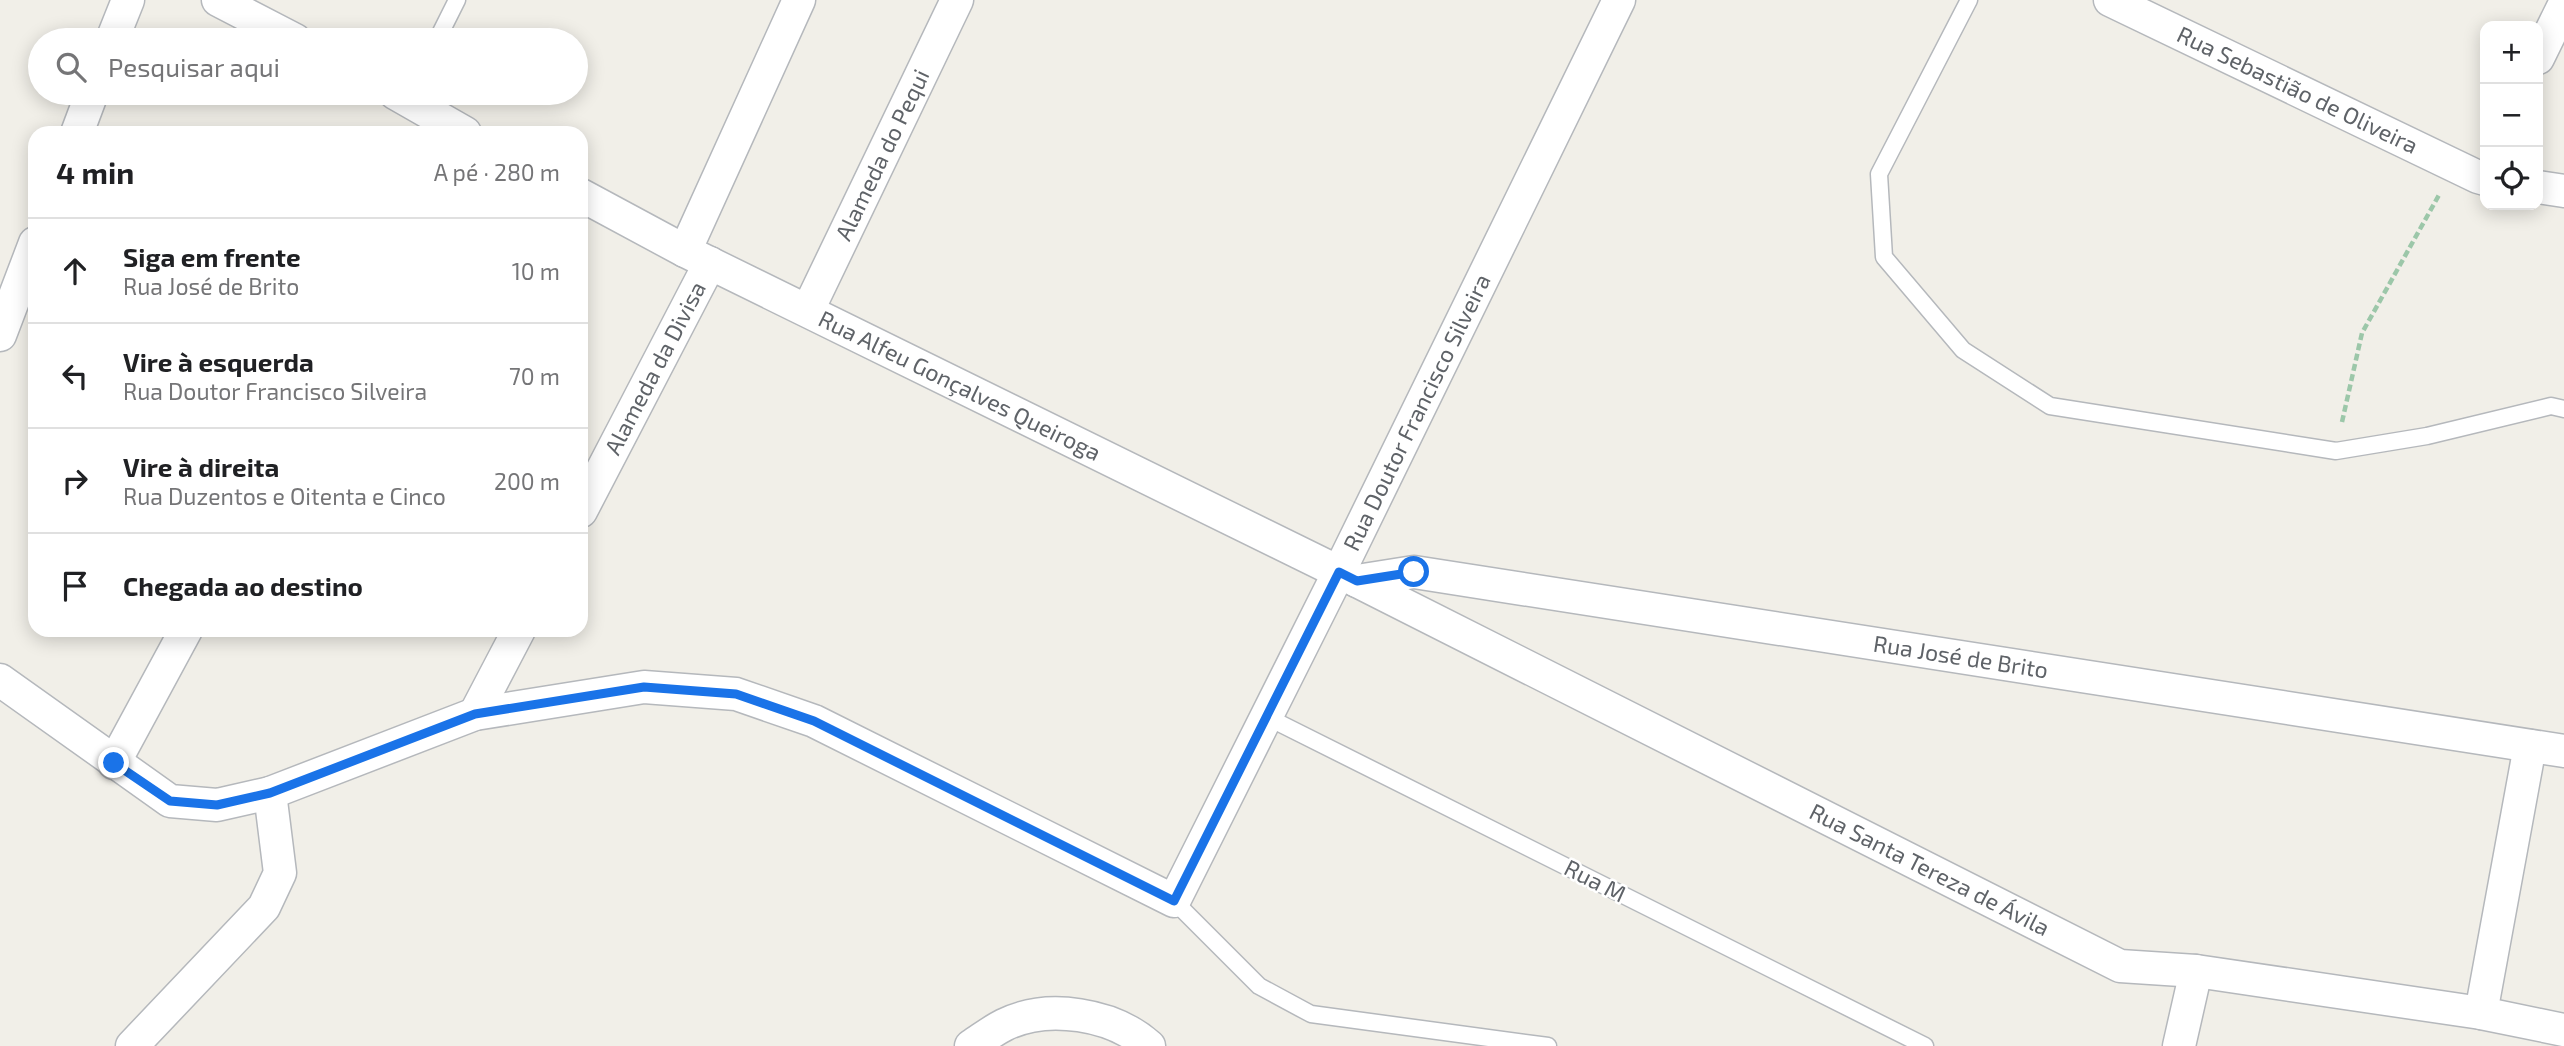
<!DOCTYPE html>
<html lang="pt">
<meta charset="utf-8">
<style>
body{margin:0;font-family:"Exo 2",sans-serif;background:#f6f6f6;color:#202124}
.controls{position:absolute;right:21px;top:21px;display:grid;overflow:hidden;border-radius:14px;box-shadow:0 4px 18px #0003}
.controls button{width:63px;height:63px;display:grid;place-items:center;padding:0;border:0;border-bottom:2px solid #e0e0e0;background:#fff;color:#202124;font:35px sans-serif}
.stop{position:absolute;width:21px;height:21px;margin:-16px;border:5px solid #1a73e8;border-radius:50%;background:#fff}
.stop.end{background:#1a73e8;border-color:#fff;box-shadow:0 2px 7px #0008}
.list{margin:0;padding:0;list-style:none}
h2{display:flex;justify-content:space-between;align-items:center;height:91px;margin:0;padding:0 28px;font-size:30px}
h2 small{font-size:23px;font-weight:400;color:#757577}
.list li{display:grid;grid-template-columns:46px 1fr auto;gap:21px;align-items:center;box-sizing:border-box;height:105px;padding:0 28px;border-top:2px solid #e0e0e0}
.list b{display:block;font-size:26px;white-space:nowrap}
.list p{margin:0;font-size:23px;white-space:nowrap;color:#757577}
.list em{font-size:23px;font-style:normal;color:#757577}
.icon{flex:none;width:38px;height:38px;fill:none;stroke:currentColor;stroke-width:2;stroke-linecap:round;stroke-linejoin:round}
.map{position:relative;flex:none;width:2564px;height:1046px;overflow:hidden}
.search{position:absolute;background:#fff;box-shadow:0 4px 18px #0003;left:28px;top:28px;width:560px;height:77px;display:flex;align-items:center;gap:18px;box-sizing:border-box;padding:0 24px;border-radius:38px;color:#757577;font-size:26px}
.panel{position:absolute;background:#fff;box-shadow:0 4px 18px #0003;left:28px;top:126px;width:560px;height:511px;border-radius:21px}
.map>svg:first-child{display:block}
</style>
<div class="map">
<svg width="2564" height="1046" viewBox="0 0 2564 1046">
<rect width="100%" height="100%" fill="#f1efe8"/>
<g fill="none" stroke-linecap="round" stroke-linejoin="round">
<g stroke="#b5b8bc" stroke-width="19">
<path id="lane" d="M1969,0l-90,174 5,83 79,93 87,56 286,45 91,-15 124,-30 13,3
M437,40l20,-40
M1265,716l660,330
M1174,901l85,85 52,28 237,32"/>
</g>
<g stroke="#b5b8bc" stroke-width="35">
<g id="street">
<path d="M218,0l77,40"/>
<path id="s1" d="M2110,0l368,177 7,2"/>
<path d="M112,40l16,-40"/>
<path d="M2538,58l26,-53"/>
<path d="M395,93l70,40"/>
<path d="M77,133l15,-40"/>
<path d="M2538,187l26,4"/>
<path id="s2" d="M581,195l104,56 672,330 763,385 76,5 285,42 83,17"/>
<path d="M685,251l114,-251"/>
<path id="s3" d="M808,310l149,-310"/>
<path d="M0,335l35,-92"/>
<path id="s4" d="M581,511l129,-248"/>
<path id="s5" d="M1357,581l57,-9 1150,179"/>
<path id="s6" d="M0,680l170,121 47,4 53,-12 205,-79 169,-27 92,7 78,27 360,180 165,-329 280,-572"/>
<path d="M475,714l44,-84"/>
<path d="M114,763l72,-133"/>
<path d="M2481,1013l49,-267"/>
<path d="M132,1046l132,-139 16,-34 -10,-80"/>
<path d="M971,1046c11,-7 21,-15 33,-21 44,-22 109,-11 145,21"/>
<path d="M2179,1046l17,-75"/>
</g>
</g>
<path stroke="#9cc7a9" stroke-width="4.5" stroke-dasharray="7 3.5" stroke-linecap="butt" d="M2342,422l20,-89 77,-138"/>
<use href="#lane" stroke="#fff" stroke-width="16"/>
<use href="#street" stroke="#fff" stroke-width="32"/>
</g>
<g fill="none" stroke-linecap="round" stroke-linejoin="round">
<path stroke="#1a73e8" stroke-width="9" d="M114,763l56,38 47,4 53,-12 205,-79 169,-27 92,7 78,27 360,180 165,-329 18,9 57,-9"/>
</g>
<g text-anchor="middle" stroke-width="5" stroke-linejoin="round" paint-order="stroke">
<g font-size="23" fill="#5f6368" stroke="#fff">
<text dy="8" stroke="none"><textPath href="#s1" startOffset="208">Rua Sebastião de Oliveira</textPath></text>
<text dy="8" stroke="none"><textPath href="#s3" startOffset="172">Alameda do Pequi</textPath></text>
<text dy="8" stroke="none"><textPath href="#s4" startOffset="161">Alameda da Divisa</textPath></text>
<text dy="8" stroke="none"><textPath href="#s2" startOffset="424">Rua Alfeu Gonçalves Queiroga</textPath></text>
<text dy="8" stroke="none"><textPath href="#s6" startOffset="1824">Rua Doutor Francisco Silveira</textPath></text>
<text dy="8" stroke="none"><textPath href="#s5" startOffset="611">Rua José de Brito</textPath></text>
<text dy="8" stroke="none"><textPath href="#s2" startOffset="1508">Rua Santa Tereza de Ávila</textPath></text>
<text transform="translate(1595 881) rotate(27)" y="8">Rua M</text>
</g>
</g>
</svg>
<div class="controls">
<button>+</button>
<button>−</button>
<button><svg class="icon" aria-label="locate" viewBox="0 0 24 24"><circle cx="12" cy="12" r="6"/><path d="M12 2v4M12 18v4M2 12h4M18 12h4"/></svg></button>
</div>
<div class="stop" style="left:1414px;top:572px"></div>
<div class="stop end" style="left:114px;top:763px"></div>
<div class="search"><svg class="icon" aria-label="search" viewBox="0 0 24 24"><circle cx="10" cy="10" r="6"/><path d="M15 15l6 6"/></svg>Pesquisar aqui</div>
<section class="panel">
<h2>4 min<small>A pé · 280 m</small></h2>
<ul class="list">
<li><svg class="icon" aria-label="ahead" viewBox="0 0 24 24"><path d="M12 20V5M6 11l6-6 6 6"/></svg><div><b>Siga em frente</b><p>Rua José de Brito</p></div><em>10 m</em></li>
<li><svg class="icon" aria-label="left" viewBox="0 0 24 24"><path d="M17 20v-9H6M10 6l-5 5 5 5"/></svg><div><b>Vire à esquerda</b><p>Rua Doutor Francisco Silveira</p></div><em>70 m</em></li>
<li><svg class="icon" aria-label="right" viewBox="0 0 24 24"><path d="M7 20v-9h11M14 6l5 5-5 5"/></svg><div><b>Vire à direita</b><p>Rua Duzentos e Oitenta e Cinco</p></div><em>200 m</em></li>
<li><svg class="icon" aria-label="arrive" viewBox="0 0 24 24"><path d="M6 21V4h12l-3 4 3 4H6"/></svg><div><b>Chegada ao destino</b></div></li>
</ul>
</section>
</div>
